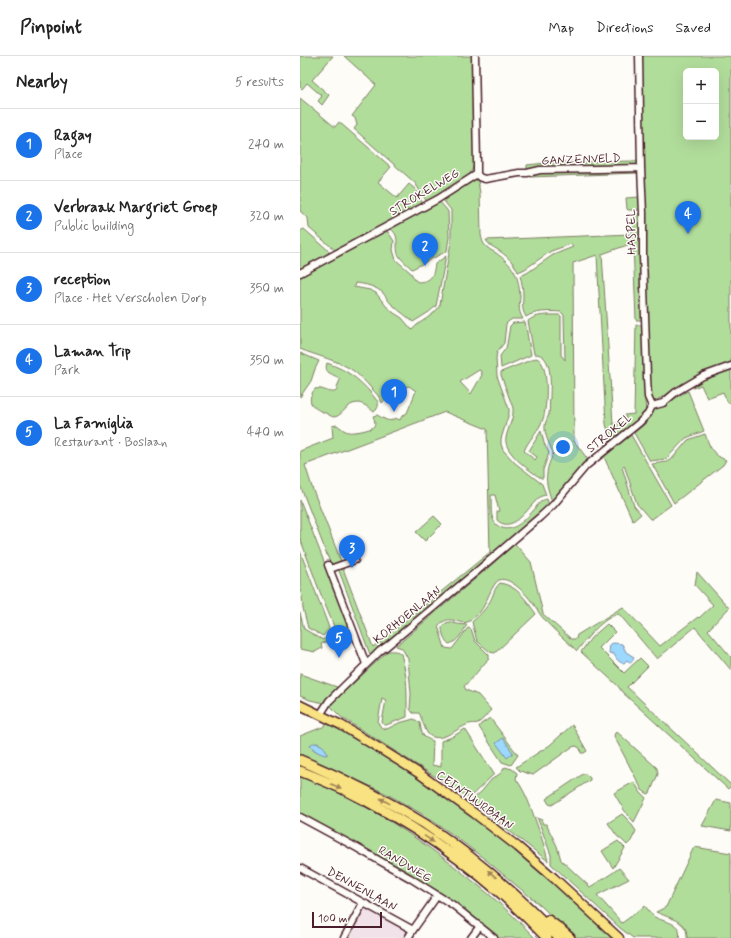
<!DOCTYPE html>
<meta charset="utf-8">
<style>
body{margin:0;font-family:Mynerve,sans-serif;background:#f6f6f6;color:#222}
.controls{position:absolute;right:12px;top:12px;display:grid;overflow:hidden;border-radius:6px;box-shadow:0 4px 16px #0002}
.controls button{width:36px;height:36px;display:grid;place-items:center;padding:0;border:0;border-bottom:1px solid #e0e0e0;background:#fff;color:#222;font:20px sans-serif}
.scale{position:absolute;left:12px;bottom:10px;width:70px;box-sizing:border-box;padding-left:4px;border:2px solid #4a1f2b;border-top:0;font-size:11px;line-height:14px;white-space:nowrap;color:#4a1f2b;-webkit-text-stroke:3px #fdfcf7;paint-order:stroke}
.you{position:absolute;left:263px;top:391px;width:14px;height:14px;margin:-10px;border:3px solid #fff;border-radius:50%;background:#1a73e8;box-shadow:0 0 0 6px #1a73e833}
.badge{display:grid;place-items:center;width:26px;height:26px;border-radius:50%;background:#1a73e8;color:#fff;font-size:13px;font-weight:700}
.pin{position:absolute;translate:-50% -33px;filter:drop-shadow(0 1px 2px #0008)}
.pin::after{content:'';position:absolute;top:21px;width:14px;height:12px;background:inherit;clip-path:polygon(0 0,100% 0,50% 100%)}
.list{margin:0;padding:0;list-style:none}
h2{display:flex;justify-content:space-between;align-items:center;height:52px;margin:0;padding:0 16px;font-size:17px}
h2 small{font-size:13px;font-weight:400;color:#767676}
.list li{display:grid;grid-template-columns:26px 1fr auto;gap:12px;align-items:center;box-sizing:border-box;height:72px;padding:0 16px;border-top:1px solid #e0e0e0}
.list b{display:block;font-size:15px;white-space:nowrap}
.list p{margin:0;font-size:13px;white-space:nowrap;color:#767676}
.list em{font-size:13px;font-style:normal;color:#767676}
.map{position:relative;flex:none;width:431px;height:882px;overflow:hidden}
header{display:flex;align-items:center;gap:24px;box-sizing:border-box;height:56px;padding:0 20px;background:#fff;border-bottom:1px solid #e0e0e0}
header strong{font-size:19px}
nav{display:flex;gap:22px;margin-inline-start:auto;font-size:14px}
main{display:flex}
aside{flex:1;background:#fff}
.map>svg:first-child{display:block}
</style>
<header>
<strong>Pinpoint</strong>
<nav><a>Map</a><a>Directions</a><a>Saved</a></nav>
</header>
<main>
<aside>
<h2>Nearby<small>5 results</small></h2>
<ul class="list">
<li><span class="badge">1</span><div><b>Ragay</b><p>Place</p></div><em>240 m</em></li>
<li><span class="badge">2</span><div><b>Verbraak Margriet Groep</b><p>Public building</p></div><em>320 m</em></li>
<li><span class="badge">3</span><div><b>reception</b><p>Place · Het Verscholen Dorp</p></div><em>350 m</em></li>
<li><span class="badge">4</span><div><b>Laman Trip</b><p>Park</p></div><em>350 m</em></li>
<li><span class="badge">5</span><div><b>La Famiglia</b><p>Restaurant · Boslaan</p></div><em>440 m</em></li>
</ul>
</aside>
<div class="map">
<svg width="431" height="882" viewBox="0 0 431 882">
<rect width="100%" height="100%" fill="#fdfcf7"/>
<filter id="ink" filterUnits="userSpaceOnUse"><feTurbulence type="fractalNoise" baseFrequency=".025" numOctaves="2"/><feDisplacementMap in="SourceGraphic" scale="8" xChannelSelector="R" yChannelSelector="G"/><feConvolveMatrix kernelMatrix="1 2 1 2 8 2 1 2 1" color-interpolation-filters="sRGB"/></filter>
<g filter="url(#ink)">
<path fill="#f0e2e8" d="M64,853h1l43,23v3l-2,3h-58z"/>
<path fill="#b1dd9b" stroke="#7e7e63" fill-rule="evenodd" d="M0,0h33l-21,24 17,15 -7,10 -4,-4 4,-5 -15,-13 -5,6 -2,-2z
M44,0h130v104c0,4 -1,8 -3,12 -6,11 -32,24 -44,30l-12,-19 -61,-54 3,-4 -2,-7 -3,-2 24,-31z
M340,0h91v308l-45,20 -31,17 -5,-4zM386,15h30v66h-30z
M0,42l35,29 4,-5 52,45 -13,15 19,16 12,-14 6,5 8,15 -87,47 -27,-23 -1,-10 -8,-7z
M338,105v5l-87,1 -24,2v-4l28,-3z
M338,114v3l-108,4 -1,-4z
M174,122l4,3 2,12 1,42c1,3 1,6 3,9 3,4 8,7 12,9 7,5 14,11 18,18 4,7 5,15 6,24 0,10 -3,14 3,24h-11l-3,2 -3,3 -2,19 -7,9 -1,6 1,18 12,33v4l-8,26v5l2,6 12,13 27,21 4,11c-2,0 -4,1 -6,2 -3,2 -6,6 -9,9 -8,10 -22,26 -34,14v-8l2,-1 -4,-16h-4c1,11 -3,28 11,33 12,4 24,-9 31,-17 3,-3 5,-8 9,-10 1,-1 4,-2 5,-2l2,7 -178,151 -33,-89 4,-2 31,81 117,-95 -3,-123 -42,-17 -140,53 8,25 28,71 -10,4 -31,-80v-34l33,-13 -1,-12 5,-1c3,2 7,6 11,7 5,1 24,-2 26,-6 2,-3 0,-7 -1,-10l4,-1c6,3 13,9 18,3l5,2 2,-4 5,-3 9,-22 -7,-5 -4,1 -3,5 -5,4c-8,-3 -10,1 -15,7 -2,-6 -7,-11 -11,-15 -5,-6 -10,-11 -16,-16 -14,-11 -38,-16 -55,-23v-72l83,-46 5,1 6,9 -1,9 3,10 15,13 4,7 3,2c14,-1 15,-6 17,-18l11,-8 -10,50 -7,6 -16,10c-6,-6 -13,-10 -19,-16 -5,-3 -7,-8 -10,-12 -8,-8 -19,-10 -29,-11l-1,4 16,3 6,3 10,13 8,7 8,5 10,12c8,-10 22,-13 28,-25l11,-63v-32l-8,-10 26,-19zM179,314l2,1 1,4 -11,19 -11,-12z
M339,141l1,13h-12l-1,-1 -1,-11z
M139,145l8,9 1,2 1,25 -2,14 -35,18c-5,-5 -11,-9 -14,-15 -3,-10 3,-19 -9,-26z
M333,158h7l3,106h-7l-3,-77 -31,11 11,170 13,-2 -1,-7 9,-1 2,-89h7l2,77c1,6 1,9 -1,15l-33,26 -5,-19 -9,-169 -24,8 1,178 15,20 -37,41c-2,-8 -7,-18 -5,-28 0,-7 4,-14 6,-21 -3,-7 -9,-19 -8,-27 0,-4 3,-8 4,-12 1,-5 0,-10 1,-16 0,-12 4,-45 -16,-44l-6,-33c8,-7 21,-6 31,-6l2,1v39l4,5 -1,-45 -3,-3c-11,-1 -27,-1 -35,5 -5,-9 -3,-12 -3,-22 0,-6 -1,-13 -3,-19l7,-3 26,-18 20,-8 -2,-3 -20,7 -26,18 -7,3c-3,-8 -10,-15 -17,-20 -5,-4 -12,-6 -15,-12l146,-6z
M4,173l25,22 -2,5 -27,15v-40z
M225,266l6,33 -30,13 -1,-12 6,-8 1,-4 3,-18 3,-3z
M0,297l19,8 -4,8 -4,12 -11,16z
M236,302c14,3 11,50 7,61 -4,12 -15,21 -19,32l11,9 2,-3 -8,-6 12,-20 3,12 5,10 -6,17v8h-2c-11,-7 -38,-26 -35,-40 2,-11 8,-19 7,-30l-12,-33v-3z
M27,307c23,8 36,19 51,39 1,4 -1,8 -4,10 -5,-4 -9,-8 -16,-9 -12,0 -15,13 -24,14 -3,0 -7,-4 -11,-5 -5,-2 -9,-4 -12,-9 -2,-6 1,-10 4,-14 7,-2 12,4 20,3l2,-2v-3l3,-7c-5,-7 -17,-5 -13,-17z
M431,312v35h-3l-5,-11 -16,6 -6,-13 -8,3v-4z
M388,335l16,40 -18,7 -20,21 -16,2 -16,-28 13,-11 6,-12c13,-4 23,-14 35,-19z
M405,378c5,13 7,21 21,26l-3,5 -49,38 -22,-39 15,-2 4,-2 17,-20z
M331,379l40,70 -19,14h-2l-13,-15 -13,-39 -2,2 12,39 7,8 -8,7 -29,-64z
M0,444l51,131 -30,13 1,4 -7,4 -15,-3v-36l4,16 19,11 12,-11 -17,-42 -18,-49z
M134,460l8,8 -17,17 -9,-9z
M215,488l16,18 12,52 28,25h5l1,-4 46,-28 37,39 38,-29 1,1 14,-13 -18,-20 2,-13 32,36 -21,22 23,27v13l-36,-43 -38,32 -38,-45c-16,3 -33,25 -42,37 -11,-11 -24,-21 -34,-33 -2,-2 -3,-4 -5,-7 -5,-10 -27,-36 -39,-31 -7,3 -13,25 -19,32 -2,3 -6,5 -9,8 -11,9 -19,-9 -33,6l7,22 7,1 16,-21 3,1 4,12 14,14v4c-9,8 -16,20 -25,27l2,4 12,5 13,15c-4,4 -8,10 -13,13 -3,1 -6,0 -9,1 -11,3 -27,20 -40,11 -4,-3 -7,-17 -10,-22h-6l-3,-4 1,-15 -3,-35 -6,-11 -6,-2 93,-79z
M0,495l28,74 1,4 -6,7 -15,-8 -5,-20 -1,-12 -2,-6z
M200,527c18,3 26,17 36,31l-41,39 -5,-1 -13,-11 -5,-19c7,-6 13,-12 17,-19 5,-8 4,-13 11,-20z
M150,566l7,2 10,1c-4,6 -9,17 -18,19 -5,-4 -7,-11 -7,-17l4,-4z
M307,568l8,8 -16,16 25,25 16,-15 8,8 -21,21 104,98v1l-3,3 -106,-97 -4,-6 -37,-34 10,-14z
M88,595c5,0 9,-1 13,3 7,23 6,40 6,63l-21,8h-2l-2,-3 4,-22 -4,-2 -4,24 2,4 2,2 5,1 12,-6 15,-4 6,4c2,12 2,14 13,18l-1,24 9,2v-26l11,-4 13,-8 29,45 -25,24 -128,-81 -6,-6 -5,-6z
M0,618l37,13 -13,16 -14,-3 -10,-4z
M190,662l28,37 -7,10 -9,-3 -23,-35 2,-3z
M28,667l49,28 52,33 44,31 87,72 53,51h-39l-33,-32 -55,-46 -34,-26 -30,-20 -35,-20 -87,-40v-18l25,-10 1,-2zM17,687c5,2 9,6 10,11 -6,0 -13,-3 -17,-8z
M272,669l15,26 -3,2h-3l-1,-5 -4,-2 -4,1 -39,28 -13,-4 -4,-4 34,-22z
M317,676l40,36 1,6 -8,19 -2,1 -6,-4 -28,-54 1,-3z
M205,711l7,2 5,4 -1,6c9,12 14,26 19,40 5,14 10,28 13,42l-77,-60 11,-10 9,-11 10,-7z
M283,718h3l4,4v2l-38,25 -3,-1 -3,-5z
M0,720c50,18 95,47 138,78 35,26 67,52 97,84h-36l-40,-31 -35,-23 -49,-30 -75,-40z
M334,726l7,11 5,5 -12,24 -10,-12 -10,-17z
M416,744l15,3v28l-29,-5z
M322,758l7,7 7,10 -5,10 -4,4 -5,-5 -5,-4 -9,-13z
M237,761l1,2h3l2,5h3l11,22 4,14 29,27 21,-13 8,-6 10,11 -32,16 25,28 23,-17c3,3 5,7 8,10 10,7 30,5 26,22h-46l-13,-10 -69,-64v-9z
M318,785l7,7 -12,20 -11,-17z
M394,791l37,6v85h-44c0,-3 0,-7 -2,-10 -4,-8 -21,-12 -29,-16l10,-5z"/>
<path fill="#9dd8fe" stroke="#7c8eaa" d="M314,587l8,1 4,8 8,5 -3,6 -4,-3 -3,3c-5,0 -8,-4 -10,-9l-5,-1 1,-9z
M203,682l10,15 -6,5 -11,-15z
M13,687c7,0 14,4 14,12 -6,0 -14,-5 -17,-10z"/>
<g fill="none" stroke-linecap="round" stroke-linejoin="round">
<g stroke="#4a1f2b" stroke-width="9">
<path id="minor" d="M339,0l2,112 2,45v43l4,121 1,20 4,9
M177,118c2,4 4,4 8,5l34,-6h8l13,-3 57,-1 44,-1
M0,217l138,-74 39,-25v-11l-2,-107
M28,509l38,99
M30,513l25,-9
M20,659l9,-14 51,-50 7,-5 89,-74 64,-55 13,-12 33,-39 53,-43 9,-9 4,-8 11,-3 13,-11 27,-16 28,-10
M0,761l50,27 60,34 43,27 41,33
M0,812l113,62
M44,882l19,-35
M108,882l5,-8 24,-34
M171,882l9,-12"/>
</g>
<g stroke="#4a1f2b" stroke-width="11">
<path id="major" d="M0,649l41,20 41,25 35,22 57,41 44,34 36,31 65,60"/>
</g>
<g stroke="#4a1f2b" stroke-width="12">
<path id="highway" d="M0,704c43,18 85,39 125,64 49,33 93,71 134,114
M0,715c15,6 30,12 45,19 75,37 145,87 202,148
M248,864l12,9 10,9"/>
</g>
<use href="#minor" stroke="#fdfcf7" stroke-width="6"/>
<use href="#major" stroke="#f8e281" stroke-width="8"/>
<use href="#highway" stroke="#f8e281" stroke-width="9"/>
</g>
<defs><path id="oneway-solid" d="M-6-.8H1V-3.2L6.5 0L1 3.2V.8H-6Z"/></defs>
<g fill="#a18056">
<use href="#oneway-solid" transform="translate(36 730) rotate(23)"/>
<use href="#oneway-solid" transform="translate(85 745) rotate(-151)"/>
<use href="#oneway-solid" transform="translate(129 783) rotate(34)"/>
<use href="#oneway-solid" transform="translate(192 818) rotate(-140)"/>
</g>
</g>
<g text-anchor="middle" stroke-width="3" stroke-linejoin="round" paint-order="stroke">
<g font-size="12" fill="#4a1f2b" stroke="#fdfcf7">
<text transform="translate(281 103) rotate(-2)" y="4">GANZENVELD</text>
<text transform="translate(124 136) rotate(-31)" y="4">STROKELWEG</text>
<text transform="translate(331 176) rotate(-91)" y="4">HASPEL</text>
<text transform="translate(309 377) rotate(-39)" y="4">STROKEL</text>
<text transform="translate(107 559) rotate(-39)" y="4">KORHOENLAAN</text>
<text transform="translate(175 744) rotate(36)" y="4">CEINTUURBAAN</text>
<text transform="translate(105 808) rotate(31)" y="4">RANDWEG</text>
<text transform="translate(62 833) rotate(29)" y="4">DENNENLAAN</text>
</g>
</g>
</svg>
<div class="controls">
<button>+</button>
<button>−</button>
</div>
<div class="scale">100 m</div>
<div class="you"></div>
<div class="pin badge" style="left:94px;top:356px">1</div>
<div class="pin badge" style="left:125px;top:210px">2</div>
<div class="pin badge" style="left:52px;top:512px">3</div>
<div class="pin badge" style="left:388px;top:178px">4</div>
<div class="pin badge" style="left:39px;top:602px">5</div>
</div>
</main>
